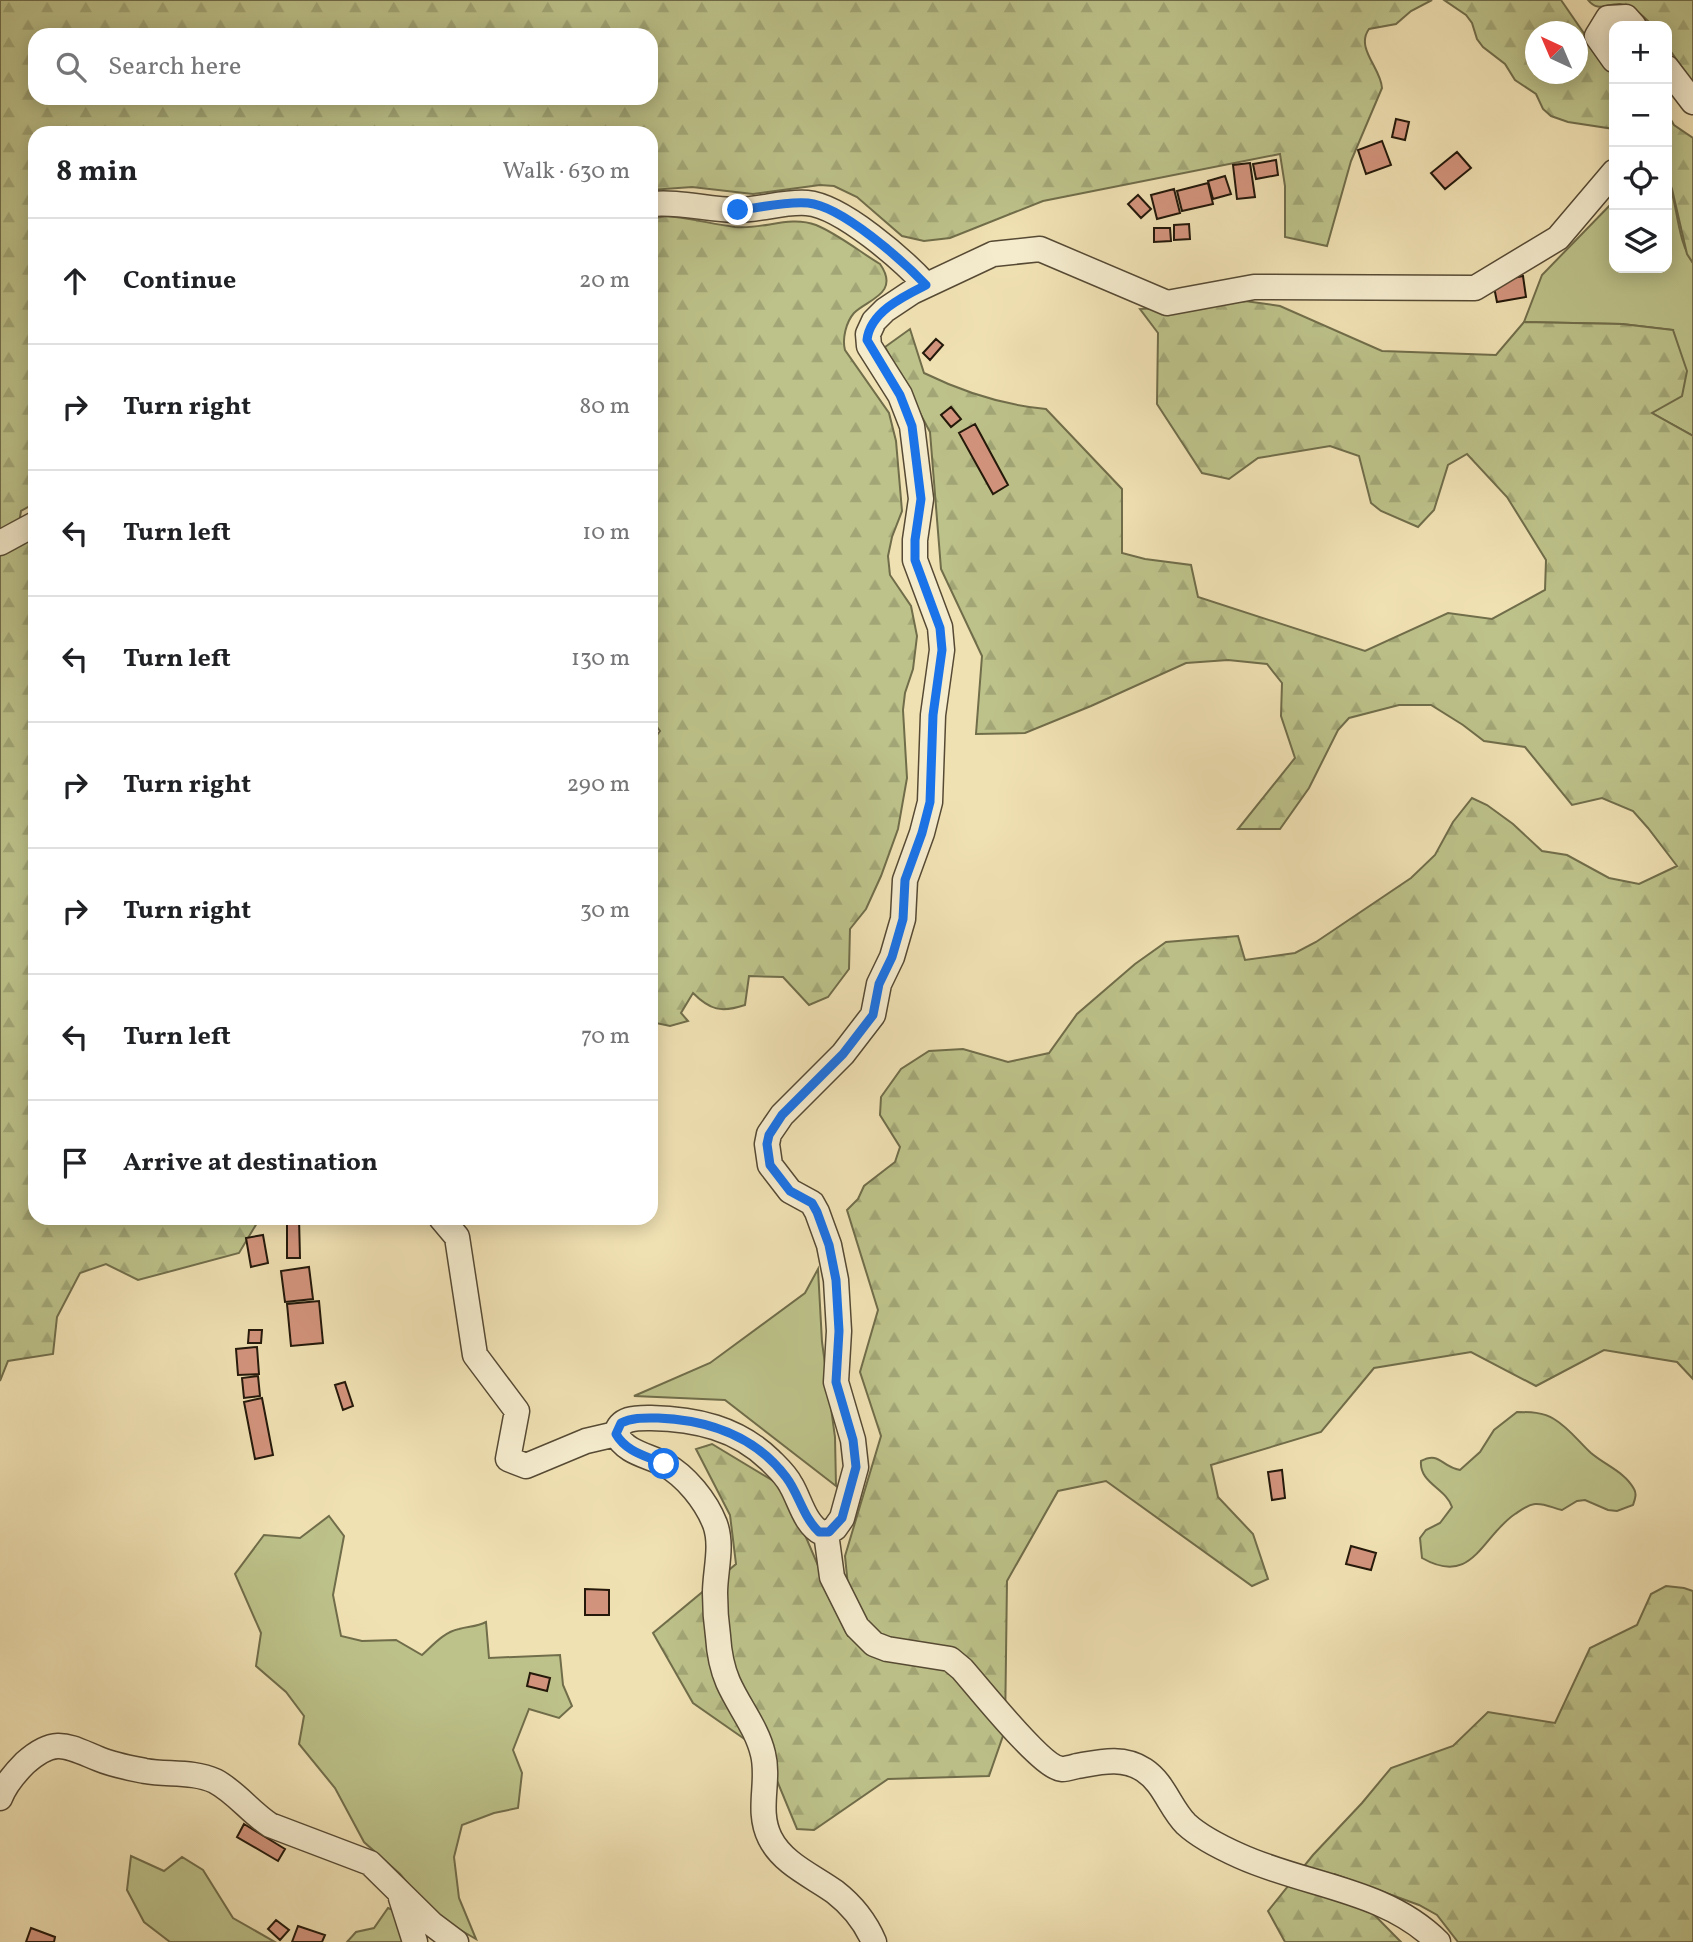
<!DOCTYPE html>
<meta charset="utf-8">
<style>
body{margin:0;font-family:Vollkorn,serif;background:#f2f2f2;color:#202124}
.controls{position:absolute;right:21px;top:21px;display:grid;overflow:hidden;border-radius:14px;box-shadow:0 4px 18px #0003}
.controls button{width:63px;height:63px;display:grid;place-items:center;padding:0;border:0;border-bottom:2px solid #e0e0e0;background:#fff;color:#202124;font:35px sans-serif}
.compass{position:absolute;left:1525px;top:21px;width:63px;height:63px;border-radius:50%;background:#fff;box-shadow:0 4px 18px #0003;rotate:316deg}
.stop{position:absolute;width:21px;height:21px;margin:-16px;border:5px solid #1a73e8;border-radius:50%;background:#fff}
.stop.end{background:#1a73e8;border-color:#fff;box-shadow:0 2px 7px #0008}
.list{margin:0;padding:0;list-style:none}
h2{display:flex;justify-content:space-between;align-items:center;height:91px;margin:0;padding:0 28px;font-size:30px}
h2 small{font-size:23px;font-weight:400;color:#757577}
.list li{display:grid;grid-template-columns:46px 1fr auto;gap:21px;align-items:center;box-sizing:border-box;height:126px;padding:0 28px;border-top:2px solid #e0e0e0}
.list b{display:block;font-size:26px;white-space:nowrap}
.list em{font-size:23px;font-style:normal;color:#757577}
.icon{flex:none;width:38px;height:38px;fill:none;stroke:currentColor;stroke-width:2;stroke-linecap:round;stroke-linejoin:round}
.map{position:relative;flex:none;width:1693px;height:1942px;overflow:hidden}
.search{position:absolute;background:#fff;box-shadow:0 4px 18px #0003;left:28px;top:28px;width:630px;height:77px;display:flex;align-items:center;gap:18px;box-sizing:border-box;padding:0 24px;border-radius:21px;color:#757577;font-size:26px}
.panel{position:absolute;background:#fff;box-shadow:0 4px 18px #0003;left:28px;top:126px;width:630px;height:1099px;border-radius:21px}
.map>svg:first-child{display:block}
</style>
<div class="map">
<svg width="1693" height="1942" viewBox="0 0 1693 1942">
<defs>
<pattern id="forest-firs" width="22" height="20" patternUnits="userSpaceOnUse" patternTransform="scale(1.75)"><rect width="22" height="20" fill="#bdc28a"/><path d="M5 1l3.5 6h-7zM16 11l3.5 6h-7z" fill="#a2a676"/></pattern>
</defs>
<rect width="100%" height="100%" fill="#f0e1b3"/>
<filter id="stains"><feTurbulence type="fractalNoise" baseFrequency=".00286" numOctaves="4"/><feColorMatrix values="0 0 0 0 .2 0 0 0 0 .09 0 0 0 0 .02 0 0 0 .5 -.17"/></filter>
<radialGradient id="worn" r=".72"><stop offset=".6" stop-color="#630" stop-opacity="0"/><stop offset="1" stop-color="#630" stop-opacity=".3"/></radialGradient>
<path fill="#bdc28a" stroke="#706d4a" stroke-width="2" d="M1667,176c11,27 9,63 26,87v173l-41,-23 21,-83 -51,-6 -98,-2 18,-47 72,-74v67h53z
M818,1269l4,73 13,95 1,49 -111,-86 -91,-4 76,-33 95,-70z
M1517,1412c13,0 26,0 37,7 15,9 25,23 37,34 14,12 34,19 43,36 3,5 1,10 -1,16l-16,6 -9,-1 -23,-10 -8,1 -15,9c-9,-2 -18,-7 -27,-6 -8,1 -14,6 -20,10 -34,23 -42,73 -93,44l-2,-20 6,-8 14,-7 12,-16c-6,-19 -33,-24 -31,-46 19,-10 20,6 39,9l20,-18 14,-22z
M329,1516l15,20 -11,59 8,41 21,5 34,-1 26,15c11,-10 22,-23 37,-26 10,-3 17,-2 27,-7l3,36 71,-3 3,30 9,21 -13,12 -30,-9 -16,41 9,23 -4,35 -24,5 -32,12 -8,32 5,41 17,41 -42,-24 -34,-41 -36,-32 -29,-54 -36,-44 5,-28 -18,-24 -30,-26 5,-33 -26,-59 29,-39 36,3z
M131,1856l33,15 18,-14 21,13 30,48 42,24h-105l-26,-20 -17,-32z
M388,1908l22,9 15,25h-78l9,-10 18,-4z"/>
<path fill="url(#forest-firs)" stroke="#706d4a" stroke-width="2" fill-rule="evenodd" d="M0,0h1432l-21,11 -15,13 -27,5c-14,19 12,39 13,59l-31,73 -24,85 -42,-9v-51l-5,-32 -237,47 -93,37 -26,3 -22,-5 -45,-39 -23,-11 -14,-1 -67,9 -61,-7 -41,3v-57h-616v370l-14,8 -2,12 -19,9zM35,35h616v63h-616z
M1444,0h117l53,77v52l-46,-7 -17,-6 -8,-7 -7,-15 -21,-14 -10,-16 -22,-17 -6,-8 -5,-16 -6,-8zM1536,32h42v42h-42z
M1588,0h105v83l-26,-37v-20h-14c-9,-9 -19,-20 -33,-22 -13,-1 -22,9 -32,-4z
M1667,113l7,12 19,13v125l-6,-9 -15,-65 -5,-13z
M666,216c24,2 46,8 69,11 28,3 54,-12 81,-2 22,9 44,27 64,39 21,30 -14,36 -26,49 -8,9 -12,26 -9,37l44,63 7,28 6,70 -10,26 -4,19 2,19 21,31 6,30 -4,33 -8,24 -2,17 4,68 -9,51 -17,47 -15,33 -16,20 -1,40 -21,28 -19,8 -26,-28 -34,-1 -4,29c-24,8 -35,5 -52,-12l-12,20 7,8 -18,5 -19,-4v-201l5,-13 -5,-2v-63l9,-12 -9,-12v-500z
M1245,301l35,5 102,45 114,4 28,-33 98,2 51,6 14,41 -5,25 -30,17 41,23v943l-16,-17 -73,-12 -68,36 -65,-34 -97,16 -53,64 -110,33 7,32 35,37 15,45 -16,7 -146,-105 -48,10 -51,90 -2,149 -16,46 -101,3 -74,51 -17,-1 -31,-75 -73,-51 -40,-70 83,-69 -6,-49 -34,-66 16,-5 73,44 63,148 25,3 -24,-43 -4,-40 36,-120 -21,-64 18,-62 -31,-100 11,-11 6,-13 31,-24 5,-15 -20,-32 1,-18 20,-28 28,-18 34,-2 45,13 41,-9 28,-39 58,-50 31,-22 72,-6 7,24 50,-7 21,-11 95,-64 24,-23 18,-33 19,-24 15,7 26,19 29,27 25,4 42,23 30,6 38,-18 -29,-38 -15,-17 -31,-13 -30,7 -47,-58 -41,-6 -21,-16 -32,-20h-32l-50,13 -11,12 -29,58 -29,41h-42l57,-71 -14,-42 1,-33 -15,-19 -39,-4 -42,3 -95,43 -66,27 -49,1 6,-78 -41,-87 -11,-137 -45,-85 25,-18 14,44c39,19 79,32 122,36l76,80v64l23,6 46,6 7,32 167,54 83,-38 44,6 53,-29 1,-30 -39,-63 -40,-43 -19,11 -14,45 -16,17 -37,-16 -10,-8 -12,-47 -29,-10 -72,12 -29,21 -27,-6 -45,-69 1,-71 -18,-24z
M35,536v682h225l-21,35 -101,27 -32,-16 -26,9 -23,44 -4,37 -45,7 -8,20v-826z
M1666,1586l18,2 9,3v351h-235l-21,-27 -18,-10 -85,-31 67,68h-116l-17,-31 45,-56 49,-52 29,-35 62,-22 35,-34 67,11 35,-75 47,-23 14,-31z"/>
<path fill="#d3947d" stroke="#23180a" stroke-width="2" d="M1396,119l13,3 -4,18 -13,-3z
M1382,141l9,24 -25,9 -8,-24z
M1457,152l14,16 -26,21 -14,-16z
M1276,160l2,15 -22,4 -3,-15z
M1250,163l5,34 -18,2 -4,-34z
M1225,176l6,18 -18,5 -5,-18z
M1208,183l5,21 -31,7 -5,-20z
M1174,189l6,24 -23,6 -6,-24z
M1138,195l13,14 -10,9 -13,-14z
M1189,224l1,15 -16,1v-15z
M1154,228h16l1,13 -17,1z
M1523,276l3,21 -29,5 -4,-20z
M936,339l7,6 -13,15 -7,-7z
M951,407l10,12 -10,8 -10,-12z
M975,424l33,61 -15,9 -34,-61z
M287,1218h12l1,40h-13z
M263,1235l5,28 -17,4 -5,-29z
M309,1267l4,32 -28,3 -4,-31z
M319,1301l4,42 -32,3 -4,-42z
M249,1330h13l-1,13h-13z
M257,1347l2,27 -21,1 -2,-26z
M258,1376l2,20 -16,2 -2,-20z
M345,1382l8,24 -10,4 -8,-25z
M262,1398l11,57 -18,4 -11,-57z
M1282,1470l3,28 -13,2 -4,-28z
M1351,1546l25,7 -5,17 -25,-6z
M585,1589l24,1v25h-24z
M530,1673l20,5 -3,13 -20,-5z
M244,1824l41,25 -7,12 -41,-24z
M276,1920l13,10 -9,10 -12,-11z
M298,1926l27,9 -3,7h-30z
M31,1928l24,9 -1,5h-28z"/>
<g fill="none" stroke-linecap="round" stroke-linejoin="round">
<g stroke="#564a34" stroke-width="27">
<path id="street" d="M1614,60l-17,-24 11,-18 18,-1 8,9
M1667,68l26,34
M651,204c29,-3 57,6 86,6 23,0 48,-9 70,-7 35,3 96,57 119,82
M0,543l35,-19
M441,1218l16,19 18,118 42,56 -9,48 18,7 60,-25 30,-7
M826,1533l6,44 25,50 17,17 13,5 63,10 12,10c16,18 80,99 100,100 4,0 11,-2 15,-3 23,-4 46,-10 67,4 20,13 26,38 42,54 15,14 36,24 54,32 66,30 145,33 198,86
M0,1798c5,-13 16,-26 25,-35 30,-27 42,-17 74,-4 14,6 31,9 46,12 23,4 48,0 70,10 21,11 35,31 55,44l100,38 62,61 24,18
M401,1898l14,44
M874,1942c-9,-21 -21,-36 -39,-50 -22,-16 -52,-28 -65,-54 -14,-28 0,-56 -7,-84 -6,-26 -24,-47 -35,-72 -6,-14 -9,-30 -10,-46 -2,-14 -3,-29 -3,-43 0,-22 8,-47 0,-69 -9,-23 -29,-48 -51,-60 -17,-9 -38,-11 -48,-30 4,-17 21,-16 35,-16 45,1 86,10 119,42 8,8 16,15 21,25 9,15 14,40 31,48l7,-1 6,-4 7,-10 14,-51 -3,-27 -17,-58 3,-51 -3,-51 -7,-35 -12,-33 -5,-9 -22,-12 -20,-26 -3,-21 2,-10 13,-19 61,-61 30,-39 6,-31 13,-27 11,-38 2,-39 17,-47 8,-31 3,-87 9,-65 -2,-23 -25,-67v-20l6,-41 -9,-73 -12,-31 -31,-49 -1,-12 6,-13 11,-11 27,-18 81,-38 47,-5 127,54 87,-16 221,1 83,-50 56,-66"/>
</g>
<use href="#street" stroke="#f5ecce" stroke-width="24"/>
</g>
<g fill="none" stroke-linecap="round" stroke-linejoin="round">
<path stroke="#1a73e8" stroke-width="9" d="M664,1464c-17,-8 -38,-12 -48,-30l5,-11c12,-6 25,-5 37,-5 50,2 97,18 128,59 13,17 17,40 33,55h10l13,-14 14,-51 -3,-27 -17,-58 3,-51 -3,-51 -7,-35 -12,-33 -5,-9 -22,-12 -20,-26 -3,-21 2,-9 13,-20 61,-61 30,-39 6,-31 13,-27 11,-38 2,-39 17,-47 8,-31 3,-87 9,-65 -2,-22 -25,-68v-20l6,-41 -9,-73 -12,-31 -33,-55c3,-28 37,-44 59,-55 -23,-24 -84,-79 -118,-82 -23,-2 -48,5 -70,7"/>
</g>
<rect width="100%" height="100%" filter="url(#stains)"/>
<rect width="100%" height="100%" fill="url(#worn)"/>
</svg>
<div class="controls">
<button>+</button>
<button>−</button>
<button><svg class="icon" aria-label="locate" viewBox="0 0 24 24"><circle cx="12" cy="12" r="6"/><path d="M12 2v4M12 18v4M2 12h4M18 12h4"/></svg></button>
<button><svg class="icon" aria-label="layers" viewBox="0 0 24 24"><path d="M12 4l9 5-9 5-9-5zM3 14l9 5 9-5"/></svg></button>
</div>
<svg class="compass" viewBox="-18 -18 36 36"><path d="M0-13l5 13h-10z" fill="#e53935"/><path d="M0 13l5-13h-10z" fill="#757577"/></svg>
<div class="stop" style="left:664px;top:1464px"></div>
<div class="stop end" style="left:738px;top:210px"></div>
<div class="search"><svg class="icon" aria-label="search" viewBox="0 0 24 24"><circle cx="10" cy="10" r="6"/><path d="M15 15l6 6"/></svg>Search here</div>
<section class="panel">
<h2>8 min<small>Walk · 630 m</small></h2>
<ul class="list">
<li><svg class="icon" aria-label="ahead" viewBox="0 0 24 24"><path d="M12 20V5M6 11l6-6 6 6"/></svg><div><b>Continue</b></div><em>20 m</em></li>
<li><svg class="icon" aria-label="right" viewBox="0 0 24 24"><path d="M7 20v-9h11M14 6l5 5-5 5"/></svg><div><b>Turn right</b></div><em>80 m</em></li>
<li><svg class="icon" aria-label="left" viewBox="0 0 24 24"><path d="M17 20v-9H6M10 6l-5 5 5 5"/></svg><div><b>Turn left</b></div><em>10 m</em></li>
<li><svg class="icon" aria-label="left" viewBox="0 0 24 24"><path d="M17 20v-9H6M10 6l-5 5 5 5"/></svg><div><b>Turn left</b></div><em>130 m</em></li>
<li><svg class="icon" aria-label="right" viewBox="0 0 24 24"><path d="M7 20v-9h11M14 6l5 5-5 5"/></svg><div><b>Turn right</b></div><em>290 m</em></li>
<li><svg class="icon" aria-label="right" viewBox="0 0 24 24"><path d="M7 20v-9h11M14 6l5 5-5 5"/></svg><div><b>Turn right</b></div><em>30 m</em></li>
<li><svg class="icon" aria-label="left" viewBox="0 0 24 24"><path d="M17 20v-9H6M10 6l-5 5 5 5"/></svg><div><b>Turn left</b></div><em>70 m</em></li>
<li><svg class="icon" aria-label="arrive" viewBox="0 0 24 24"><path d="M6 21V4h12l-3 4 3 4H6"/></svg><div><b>Arrive at destination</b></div></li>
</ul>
</section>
</div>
